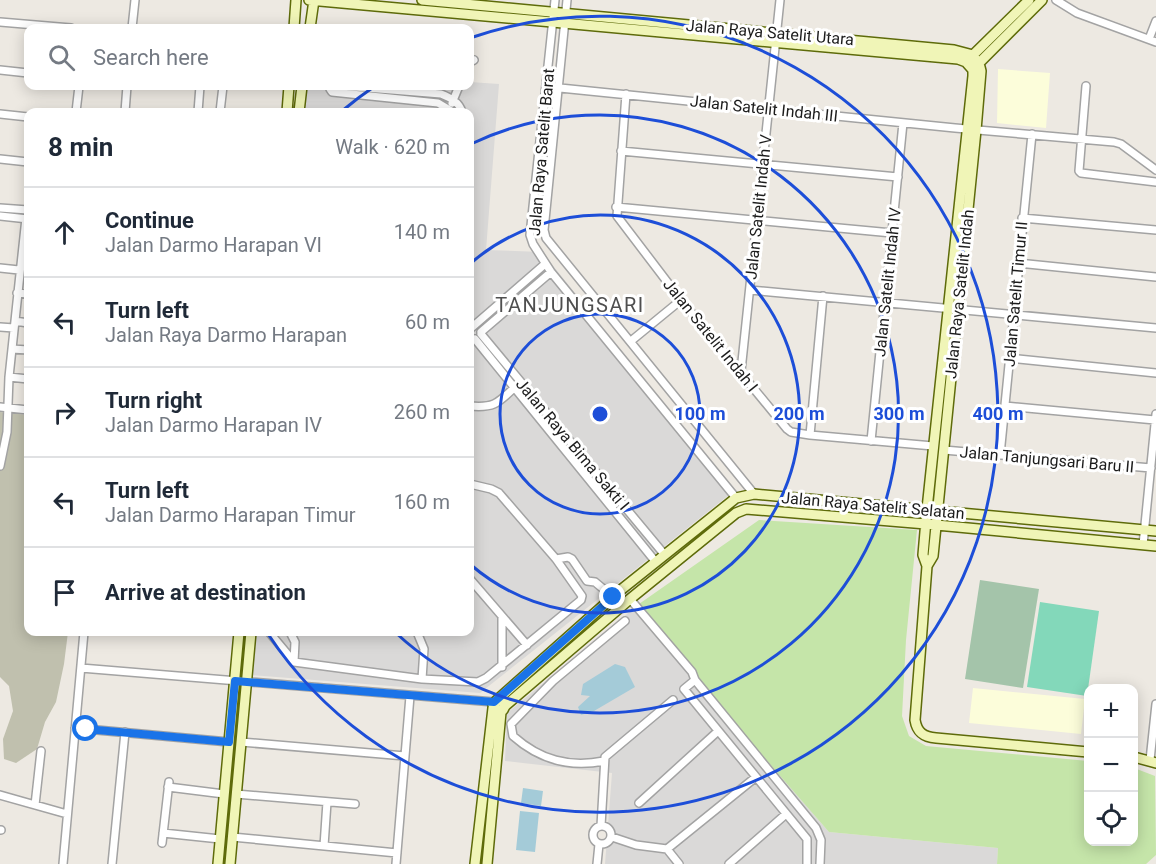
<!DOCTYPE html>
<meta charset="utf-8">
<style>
body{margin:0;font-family:Roboto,sans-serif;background:#f2f2f3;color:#1f2937}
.controls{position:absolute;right:18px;bottom:18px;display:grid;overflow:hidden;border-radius:12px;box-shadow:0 3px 15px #0003}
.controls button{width:54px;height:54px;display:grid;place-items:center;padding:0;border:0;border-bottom:2px solid #e0e1e3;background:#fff;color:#1f2937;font:30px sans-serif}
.stop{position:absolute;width:18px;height:18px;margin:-14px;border:4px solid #1a73e8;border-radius:50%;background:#fff}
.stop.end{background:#1a73e8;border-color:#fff;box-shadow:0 2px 6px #0008}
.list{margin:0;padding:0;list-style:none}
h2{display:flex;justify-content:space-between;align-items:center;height:78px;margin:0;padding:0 24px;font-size:26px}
h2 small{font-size:20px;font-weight:400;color:#747a83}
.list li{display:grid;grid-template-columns:39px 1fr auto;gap:18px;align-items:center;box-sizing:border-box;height:90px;padding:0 24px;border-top:2px solid #e0e1e3}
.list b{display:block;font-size:22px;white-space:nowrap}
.list p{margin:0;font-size:20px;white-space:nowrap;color:#747a83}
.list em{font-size:20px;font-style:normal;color:#747a83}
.icon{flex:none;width:33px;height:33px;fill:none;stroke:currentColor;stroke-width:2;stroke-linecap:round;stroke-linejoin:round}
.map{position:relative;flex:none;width:1156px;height:864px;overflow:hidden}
.search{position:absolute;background:#fff;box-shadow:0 3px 15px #0003;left:24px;top:24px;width:450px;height:66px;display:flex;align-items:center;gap:15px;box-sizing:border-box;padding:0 21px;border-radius:12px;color:#747a83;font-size:22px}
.panel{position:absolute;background:#fff;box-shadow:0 3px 15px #0003;left:24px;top:108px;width:450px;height:528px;border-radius:12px}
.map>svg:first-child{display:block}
</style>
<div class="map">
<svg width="1156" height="864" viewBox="0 0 1156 864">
<rect width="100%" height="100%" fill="#ede9e2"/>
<path fill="#dad9d8" d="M470,82l29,2 -13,166 56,2 192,239 -254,202 -230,-18 4,-43h216v-520h-168l2,-26h166z
M639,604l88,111 102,117 169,16 -1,16h-392l7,-91 -107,-12 2,-48z"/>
<path fill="#fcfdda" d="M998,69l52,4 -4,55 -49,-5z
M973,688l112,11 -4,35 -112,-11z"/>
<path fill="#c0c0ae" d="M0,412l28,3v217h40l-4,32 -8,38 -11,20 -8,27 -21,14 -12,-4 -1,-20 10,-28 -4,-25 -9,-9z"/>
<path fill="#c5e5a9" d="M759,520l158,10 -11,110 -4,76 7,20 17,10 162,15v81h46v-74l21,8 1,79 -10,9h-149l1,-16 -169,-16 -102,-117 -88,-111z"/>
<path fill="#a4c4aa" d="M980,580l59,9 -16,99 -58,-9z"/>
<path fill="#83d8ba" d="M1040,602l59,9 -12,85 -60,-9z"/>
<path fill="#a4cbd8" d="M615,664l10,3 10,20 -41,24 -13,4 -3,-8 12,-11 -9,-1 2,-11z
M523,788l20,3 -2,15 -20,-3z
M520,811l19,2 -4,39 -19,-2z"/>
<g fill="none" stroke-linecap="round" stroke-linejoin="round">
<g stroke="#a3a3a3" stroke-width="10">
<path id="street" d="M555,0l-25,235 3,9 18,28 185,226
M567,0l-23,230 2,8 208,256
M1056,0l21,13 79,29
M0,22l71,6
M132,28l3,-28
M1149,39l7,-18
M470,62l4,-2
M0,70l28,3
M331,86l-1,3 2,3 106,11 15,9
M342,86l99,8c10,4 18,8 21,18
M1086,86l-7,85 2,2 75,9
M560,88l395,40 159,14 7,2 35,26
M626,94l-9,122 64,84 106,129 4,3 19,3 123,11
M452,103l7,-17
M76,112l3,-26
M125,112l2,-26
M198,112l2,-26
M220,112l3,-26
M0,114l28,3
M621,151l277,26
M0,159l28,3
M616,207l276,26
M0,208l28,2
M0,216l28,3
M1022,218l134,12
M1018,263l138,14
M0,268l19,2
M750,290l406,38
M17,293l11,1
M15,321l13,2
M0,327l14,1
M470,329l75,-65
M481,332l70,-60
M481,334l183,220
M475,339l180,222
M631,341l50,-41
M12,349l16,1
M1009,358l147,15
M741,371l39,-371
M9,377l19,2
M470,406c24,2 27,-2 45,-19
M1005,406l150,14
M0,407l28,3
M810,435l13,-139
M871,441l32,-318
M944,450l207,18
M1000,455l32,-321
M0,466l7,-34 2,-55 17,-159
M1143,545l13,-131
M556,559l12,-2 4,2 15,22 8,1 18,15
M470,579l57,66
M630,599l62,73 3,8 121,148 5,12 -1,24
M269,632l25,30 128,17 56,3 8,-4 95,-78 1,-4 -26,-37 -57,-66 -8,-4 -21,-5
M290,632l5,10 -1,20
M417,632l7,17 -2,30
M502,667v-49
M81,668l413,34
M695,680l-11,9 123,150v25
M75,728l154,14
M241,742l164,14
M1150,760l6,-56
M604,761c-35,7 -64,-1 -91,-25l-2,-12 42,-43 72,-60
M168,787l56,7
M236,794l119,10
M0,795l67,19
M639,803l78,-71
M35,805l6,-54
M593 835a9 9 0 1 1 18 0a9 9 0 1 1-18 0Z
M601,826l4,-69 68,-57
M0,830h1
M163,833l57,6
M232,837l165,16
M612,837l24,8 31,4 89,-72
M162,843l7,-61
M324,846l3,-44
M667,849l12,15
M63,864l21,-232
M112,864l13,-132
M396,864l14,-168
M597,864l2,-20
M729,864l57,-50"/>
</g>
<g stroke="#5e6b0a" stroke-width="12">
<path id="secondary" d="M309,0l649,59 8,3
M422,0l532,50 19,5 7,12 1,4 -5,59 -43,426 -6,10
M294,28l2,-28
M310,28l4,-28
M970,58l59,-58
M966,62l7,8v6l-46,433 -4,46 4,11 -12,154c2,12 8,17 21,18l152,14
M976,66l66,-66
M287,112l2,-26
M299,112l3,-26
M496,701l126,-112 114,-91 18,-4 402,37
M505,706l-1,-3 -4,-3 -7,5 3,6 7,-1 2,-4 125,-107 106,-86 10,-4 180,15 230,22
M1134,757l22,6
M218,864l21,-232
M230,864l21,-232
M475,864l18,-156
M487,864l14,-152"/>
</g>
<use href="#street" stroke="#fff" stroke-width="7"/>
<use href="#secondary" stroke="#f0f5b7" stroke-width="9"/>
</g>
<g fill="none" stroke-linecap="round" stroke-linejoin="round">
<path stroke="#1a73e8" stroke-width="8" d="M86,729l143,13 6,-61 259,21 119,-105"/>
</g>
<g fill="none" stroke="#1d4ed8" stroke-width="3">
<circle cx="600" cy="414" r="100"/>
<path d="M471 263A199 199 0 1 1 471 565"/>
<path d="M471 144A299 299 0 1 1 396 633"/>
<path d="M342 111A398 398 0 0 1 375 86M470 38A398 398 0 1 1 268 634"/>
</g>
<g text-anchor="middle" stroke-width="6" stroke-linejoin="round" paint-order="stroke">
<g font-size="16" fill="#1c1c1c" stroke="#fff">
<text transform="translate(770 32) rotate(5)" y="6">Jalan Raya Satelit Utara</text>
<text transform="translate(764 108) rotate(6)" y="6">Jalan Satelit Indah III</text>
<text transform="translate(541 152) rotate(-85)" y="6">Jalan Raya Satelit Barat</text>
<text transform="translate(758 207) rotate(-84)" y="6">Jalan Satelit Indah V</text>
<text transform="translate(887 282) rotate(-84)" y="6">Jalan Satelit Indah IV</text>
<text transform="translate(959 294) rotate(-84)" y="6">Jalan Raya Satelit Indah</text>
<text transform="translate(1015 294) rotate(-85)" y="6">Jalan Satelit Timur II</text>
<text transform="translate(711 335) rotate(51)" y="6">Jalan Satelit Indah I</text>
<text transform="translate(573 444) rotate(50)" y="6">Jalan Raya Bima Sakti I</text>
<text transform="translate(1047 459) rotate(5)" y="6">Jalan Tanjungsari Baru II</text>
<text transform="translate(873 505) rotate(5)" y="6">Jalan Raya Satelit Selatan</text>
</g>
<g font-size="20" letter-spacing="1.5" fill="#4f4f4f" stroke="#fff">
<text x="570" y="312">TANJUNGSARI</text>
</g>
</g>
<circle cx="600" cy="414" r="9" fill="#1d4ed8" stroke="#fff" stroke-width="3"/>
<g font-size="18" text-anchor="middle" font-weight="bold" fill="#1d4ed8" stroke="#fff" stroke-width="6" stroke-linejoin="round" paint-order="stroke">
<text x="700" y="420">100 m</text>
<text x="799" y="420">200 m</text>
<text x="899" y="420">300 m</text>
<text x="998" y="420">400 m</text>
</g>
</svg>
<div class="controls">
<button>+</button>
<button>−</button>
<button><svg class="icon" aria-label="locate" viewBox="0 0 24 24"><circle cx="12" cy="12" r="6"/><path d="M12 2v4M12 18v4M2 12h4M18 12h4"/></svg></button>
</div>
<div class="stop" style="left:86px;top:729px"></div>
<div class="stop end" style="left:613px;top:597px"></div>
<div class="search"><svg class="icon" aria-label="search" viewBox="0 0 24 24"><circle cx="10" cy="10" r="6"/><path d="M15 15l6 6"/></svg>Search here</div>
<section class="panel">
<h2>8 min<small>Walk · 620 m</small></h2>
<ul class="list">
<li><svg class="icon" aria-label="ahead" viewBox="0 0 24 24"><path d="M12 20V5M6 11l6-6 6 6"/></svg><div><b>Continue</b><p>Jalan Darmo Harapan VI</p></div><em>140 m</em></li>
<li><svg class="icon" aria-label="left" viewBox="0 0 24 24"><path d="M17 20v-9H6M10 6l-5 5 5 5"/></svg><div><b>Turn left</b><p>Jalan Raya Darmo Harapan</p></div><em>60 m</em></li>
<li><svg class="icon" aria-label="right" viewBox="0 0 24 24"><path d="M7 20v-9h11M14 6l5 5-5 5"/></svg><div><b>Turn right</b><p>Jalan Darmo Harapan IV</p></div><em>260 m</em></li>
<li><svg class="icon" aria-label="left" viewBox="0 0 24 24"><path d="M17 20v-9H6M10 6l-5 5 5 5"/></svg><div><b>Turn left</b><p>Jalan Darmo Harapan Timur</p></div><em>160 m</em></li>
<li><svg class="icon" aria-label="arrive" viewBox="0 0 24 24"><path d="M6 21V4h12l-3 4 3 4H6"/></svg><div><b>Arrive at destination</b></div></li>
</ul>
</section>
</div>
